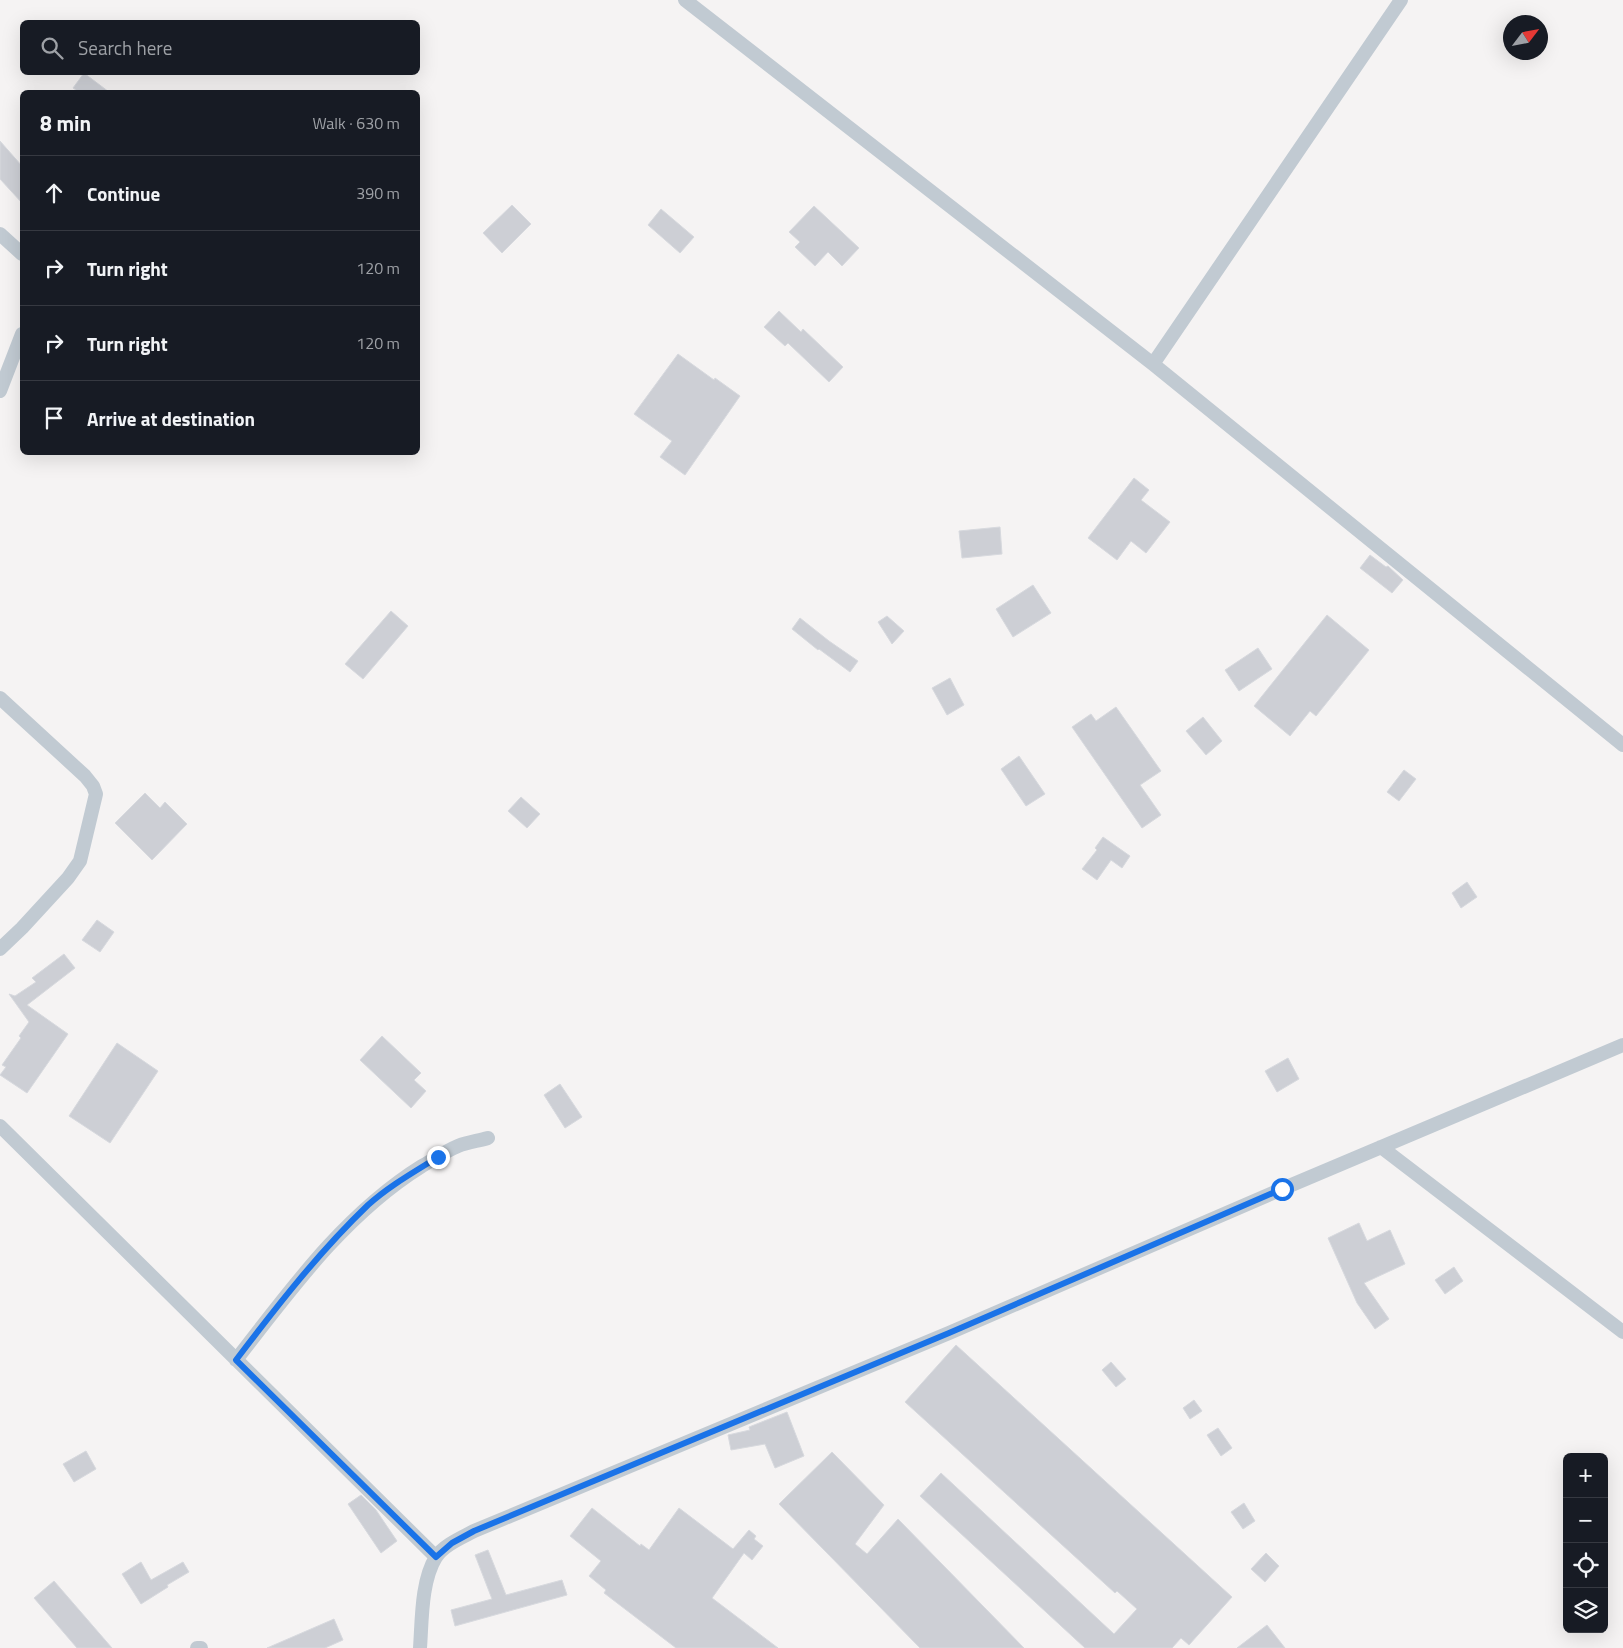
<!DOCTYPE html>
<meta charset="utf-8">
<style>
body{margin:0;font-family:"Titillium Web",sans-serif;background:#20242c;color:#f1f3f6}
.controls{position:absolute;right:15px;bottom:15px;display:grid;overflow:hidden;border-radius:8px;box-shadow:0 5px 20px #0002}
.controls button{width:45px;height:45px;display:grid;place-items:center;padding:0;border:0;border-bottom:1px solid #363941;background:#171b24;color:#f1f3f6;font:25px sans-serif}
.compass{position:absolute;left:1503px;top:15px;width:45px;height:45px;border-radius:50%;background:#171b24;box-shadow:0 5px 20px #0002;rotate:58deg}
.stop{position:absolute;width:15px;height:15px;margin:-11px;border:4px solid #1a73e8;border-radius:50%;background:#fff}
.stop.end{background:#1a73e8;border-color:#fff;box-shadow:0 1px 5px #0008}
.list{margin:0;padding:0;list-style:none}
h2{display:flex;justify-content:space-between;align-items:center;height:65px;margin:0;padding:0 20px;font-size:21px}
h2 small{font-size:16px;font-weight:400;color:#9ea1a6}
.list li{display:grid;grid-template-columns:32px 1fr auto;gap:15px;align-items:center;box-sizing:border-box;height:75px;padding:0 20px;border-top:1px solid #363941}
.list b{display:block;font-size:19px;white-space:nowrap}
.list em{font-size:16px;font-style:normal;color:#9ea1a6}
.icon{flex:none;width:28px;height:28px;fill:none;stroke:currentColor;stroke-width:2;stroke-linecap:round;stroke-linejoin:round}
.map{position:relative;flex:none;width:1623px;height:1648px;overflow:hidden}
.search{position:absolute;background:#171b24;box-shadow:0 5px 20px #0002;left:20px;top:20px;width:400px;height:55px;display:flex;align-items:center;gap:12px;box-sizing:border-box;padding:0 18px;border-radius:8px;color:#9ea1a6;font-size:19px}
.panel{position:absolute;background:#171b24;box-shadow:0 5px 20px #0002;left:20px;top:90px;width:400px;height:365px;border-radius:8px}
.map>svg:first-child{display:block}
</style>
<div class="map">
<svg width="1623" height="1648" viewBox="0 0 1623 1648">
<rect width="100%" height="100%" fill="#f5f3f3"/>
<path fill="#cdcfd5" stroke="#d7d9de" d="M84,73l25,19h-30l-6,-4z
M0,141l22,25v37l-22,-24z
M512,205l19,19 -29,29 -19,-20z
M814,206l45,42 -17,18 -14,-14 -13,14 -20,-19 5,-5 -11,-10z
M661,209l33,28 -14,16 -32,-28z
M779,311l22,21 2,-3 40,38 -14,15 -41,-39 -3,3 -21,-19z
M678,354l36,26 1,-2 25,18 -55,79 -25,-18 12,-16 -38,-27z
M1134,478l15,12 -8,10 29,22 -24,31 -15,-12 -14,19 -29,-22z
M1000,527l2,27 -40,4 -3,-27z
M1370,555l16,12 2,-1 15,14 -11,13 -32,-25z
M1033,585l18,28 -38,24 -17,-28z
M391,611l17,15 -45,53 -18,-15z
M1327,615l42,35 -53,66 -6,-5 -20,25 -36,-30z
M887,616l17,15 -12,13 -14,-22z
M800,618l29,23 29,20 -8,11 -31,-23 -1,1 -26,-21z
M1258,648l14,21 -33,22 -14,-21z
M950,678l14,27 -17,10 -15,-27z
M1116,707l45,64 -21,14 21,30 -19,13 -70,-101 19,-13 5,7z
M1203,717l19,24 -16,14 -20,-24z
M1019,756l26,38 -19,12 -25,-37z
M1404,770l12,9 -17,22 -12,-9z
M145,793l15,15 5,-6 22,22 -35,36 -37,-37z
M521,797l19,17 -13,14 -19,-17z
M1103,837l27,19 -8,12 -11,-8 -14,20 -15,-11 15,-19 -2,-2z
M1467,882l10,15 -16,11 -9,-15z
M97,920l17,12 -14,20 -18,-12z
M64,954l11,14 -48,37 41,29 -41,59 -27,-18 6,-8 -4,-2 19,-27 -2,-2 10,-14 -20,-28 6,2 21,-14 -4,-4z
M382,1036l39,37 -7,7 12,11 -15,17 -51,-48z
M117,1043l41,28 -48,72 -41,-27z
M1288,1058l11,21 -22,13 -12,-21z
M560,1084l22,33 -17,11 -21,-33z
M1359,1223l8,18 23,-11 15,34 -41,19 25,36 -14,10 -18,-26 -29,-65z
M1454,1267l9,14 -18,13 -10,-14z
M956,1345l276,252 -43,48 -8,-7 -9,10h-87l-165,-152 21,-23 173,161 23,-25 -20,-18 -2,2 -210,-191z
M1111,1362l15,17 -10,8 -14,-17z
M1194,1400l8,11 -12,8 -7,-11z
M787,1412l17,44 -29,12 -10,-24 -34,6 -3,-15 22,-5 -1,-3z
M1218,1428l14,20 -11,8 -14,-21z
M86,1451l10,18 -22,13 -11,-18z
M832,1452l52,53 -29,39 12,10 31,-35 126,129h-104l-141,-144z
M361,1495l15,15 21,31 -16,12 -33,-49z
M1244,1503l11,18 -12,8 -12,-17z
M592,1508l48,38 1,-2 8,6 30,-42 54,41 16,-19 7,6 -2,3 9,7 -11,14 -8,-7 -32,45 66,50h-102l-72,-55 2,-3 -17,-14 12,-15 -31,-25z
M488,1550l18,45 56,-15 5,15 -112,31 -4,-16 41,-11 -17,-44z
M1266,1553l13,13 -14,16 -14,-13z
M141,1562l10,18 32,-18 6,10 -22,13 1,2 -27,17 -19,-30z
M54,1581l58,67h-35l-43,-50z
M334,1619l9,21 -18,8h-58z
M1267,1625l18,23h-48z"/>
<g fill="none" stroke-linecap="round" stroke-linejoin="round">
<path stroke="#c1cad2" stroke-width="14" d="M685,0l468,364 470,381
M0,234l22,20
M1153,364l248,-364
M0,391l22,-57
M0,698l85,78 8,10 3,8 -16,67 -12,17 -46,50 -22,21
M0,1126l436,431
M1381,1147l242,185
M236,1360c55,-71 109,-146 186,-194 12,-7 24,-15 36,-20 10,-4 20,-5 30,-8
M197,1648h4
M420,1648c2,-27 1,-67 16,-91 8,-12 25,-19 38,-26l475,-198 333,-144 341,-144"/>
</g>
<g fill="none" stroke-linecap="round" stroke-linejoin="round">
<path stroke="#1a73e8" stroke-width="6" d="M438,1157c-24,15 -49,29 -70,48 -49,47 -91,101 -132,155l200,197 16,-14 22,-12 475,-198 333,-144"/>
</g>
</svg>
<div class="controls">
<button>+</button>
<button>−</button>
<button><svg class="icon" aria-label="locate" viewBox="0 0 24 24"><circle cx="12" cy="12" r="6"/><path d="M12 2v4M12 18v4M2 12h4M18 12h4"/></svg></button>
<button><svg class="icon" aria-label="layers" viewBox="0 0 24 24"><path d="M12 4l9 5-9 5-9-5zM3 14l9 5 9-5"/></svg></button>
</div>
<svg class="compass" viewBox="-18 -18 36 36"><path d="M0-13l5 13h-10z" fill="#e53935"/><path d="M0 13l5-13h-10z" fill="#9ea1a6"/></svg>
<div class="stop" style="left:1282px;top:1189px"></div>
<div class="stop end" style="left:438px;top:1157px"></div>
<div class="search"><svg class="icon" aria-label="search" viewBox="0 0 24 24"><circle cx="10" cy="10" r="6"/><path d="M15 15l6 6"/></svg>Search here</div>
<section class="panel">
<h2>8 min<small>Walk · 630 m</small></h2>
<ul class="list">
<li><svg class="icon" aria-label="ahead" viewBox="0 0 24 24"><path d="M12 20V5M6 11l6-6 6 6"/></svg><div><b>Continue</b></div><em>390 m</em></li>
<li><svg class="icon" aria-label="right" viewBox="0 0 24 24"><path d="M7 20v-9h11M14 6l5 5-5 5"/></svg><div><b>Turn right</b></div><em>120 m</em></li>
<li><svg class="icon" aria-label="right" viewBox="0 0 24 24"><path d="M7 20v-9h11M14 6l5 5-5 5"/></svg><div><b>Turn right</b></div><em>120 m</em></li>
<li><svg class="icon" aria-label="arrive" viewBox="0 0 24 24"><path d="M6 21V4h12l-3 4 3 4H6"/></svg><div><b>Arrive at destination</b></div></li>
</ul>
</section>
</div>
